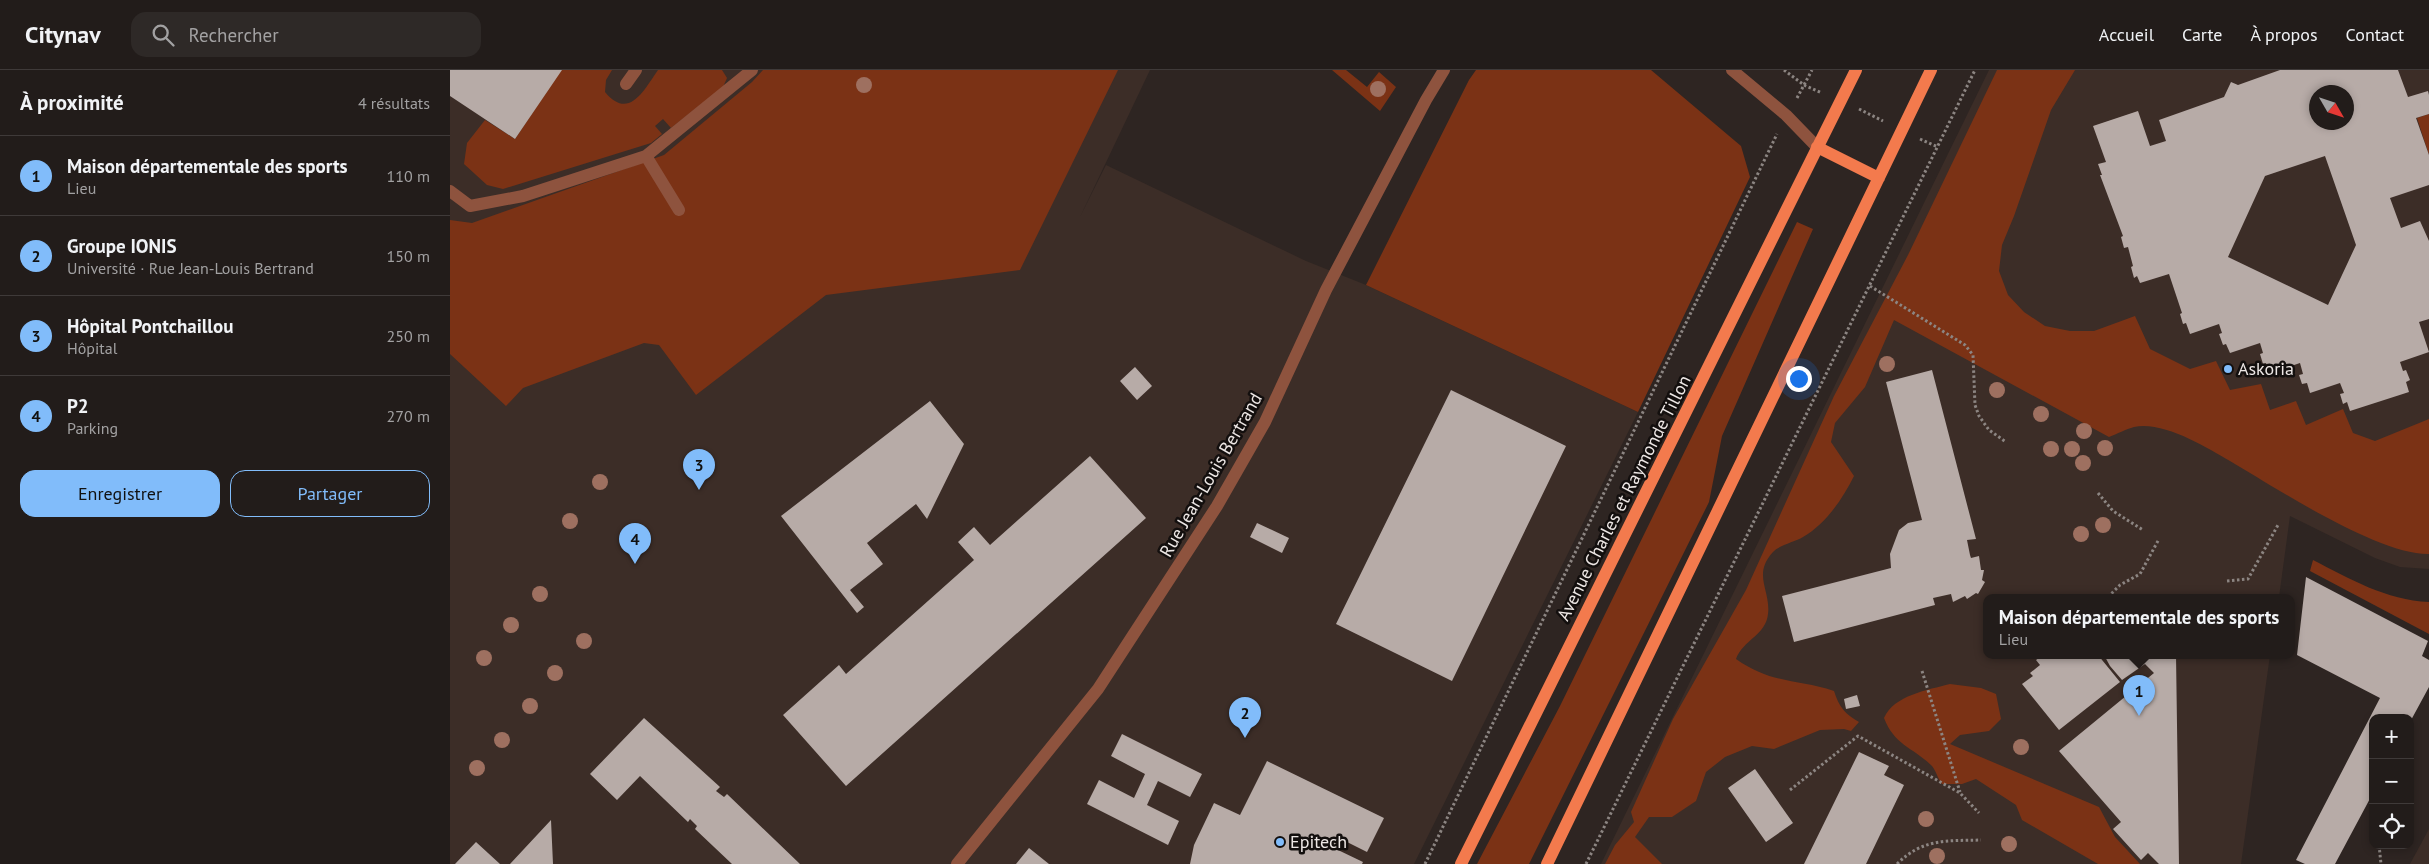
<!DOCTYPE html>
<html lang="fr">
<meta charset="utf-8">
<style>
body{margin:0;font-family:"PT Sans",sans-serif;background:#2e2927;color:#f1f3f6}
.controls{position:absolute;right:15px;bottom:15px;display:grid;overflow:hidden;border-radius:10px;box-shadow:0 2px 8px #0003}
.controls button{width:45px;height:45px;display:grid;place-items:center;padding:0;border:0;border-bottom:1px solid #3f3a39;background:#221c1a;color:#f1f3f6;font:25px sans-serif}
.compass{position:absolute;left:1859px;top:15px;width:45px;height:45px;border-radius:50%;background:#221c1a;box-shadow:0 2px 8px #0003;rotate:129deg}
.you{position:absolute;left:1348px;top:308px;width:18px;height:18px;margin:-12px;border:4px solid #fff;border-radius:50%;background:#1a73e8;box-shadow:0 0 0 8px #1a73e833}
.badge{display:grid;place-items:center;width:32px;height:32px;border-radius:50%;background:#81bcfa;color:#111;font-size:16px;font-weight:700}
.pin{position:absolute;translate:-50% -41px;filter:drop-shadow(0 1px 2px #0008)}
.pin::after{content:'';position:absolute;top:26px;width:18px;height:15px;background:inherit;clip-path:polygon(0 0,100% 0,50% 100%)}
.popup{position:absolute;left:1533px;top:524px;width:312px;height:65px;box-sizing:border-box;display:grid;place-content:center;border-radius:10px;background:#221c1a;filter:drop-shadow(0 1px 4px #0005);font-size:16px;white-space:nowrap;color:#a2a1a2}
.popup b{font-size:19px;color:#f1f3f6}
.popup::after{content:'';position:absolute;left:50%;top:100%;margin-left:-10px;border:10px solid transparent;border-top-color:#221c1a}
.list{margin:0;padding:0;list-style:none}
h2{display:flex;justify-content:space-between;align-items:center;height:65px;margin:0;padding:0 20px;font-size:21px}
h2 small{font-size:16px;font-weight:400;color:#a2a1a2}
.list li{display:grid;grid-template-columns:32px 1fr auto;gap:15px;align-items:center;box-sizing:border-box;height:80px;padding:0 20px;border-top:1px solid #3f3a39}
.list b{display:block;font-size:19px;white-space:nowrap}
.list p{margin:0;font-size:16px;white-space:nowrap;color:#a2a1a2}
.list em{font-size:16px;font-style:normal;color:#a2a1a2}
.actions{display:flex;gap:10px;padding:15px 20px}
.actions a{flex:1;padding:11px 0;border:1px solid #81bcfa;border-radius:15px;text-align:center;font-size:18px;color:#81bcfa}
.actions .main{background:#81bcfa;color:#111}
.icon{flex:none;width:28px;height:28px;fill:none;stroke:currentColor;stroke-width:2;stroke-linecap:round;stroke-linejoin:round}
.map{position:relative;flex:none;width:1979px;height:794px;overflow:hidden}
header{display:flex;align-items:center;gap:30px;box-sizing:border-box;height:70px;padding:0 25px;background:#221c1a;border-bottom:1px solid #3f3a39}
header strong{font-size:24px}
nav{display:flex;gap:28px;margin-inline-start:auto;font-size:18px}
.search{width:350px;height:45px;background:#2e2927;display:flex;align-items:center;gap:12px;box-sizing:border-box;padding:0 18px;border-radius:15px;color:#a2a1a2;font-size:19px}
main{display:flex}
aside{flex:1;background:#221c1a}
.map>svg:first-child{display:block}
</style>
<header>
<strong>Citynav</strong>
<div class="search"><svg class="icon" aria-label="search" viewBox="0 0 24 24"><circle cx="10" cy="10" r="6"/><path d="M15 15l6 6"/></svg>Rechercher</div>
<nav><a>Accueil</a><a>Carte</a><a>À propos</a><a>Contact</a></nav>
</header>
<main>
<aside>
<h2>À proximité<small>4 résultats</small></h2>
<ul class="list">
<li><span class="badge">1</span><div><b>Maison départementale des sports</b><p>Lieu</p></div><em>110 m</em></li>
<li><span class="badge">2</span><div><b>Groupe IONIS</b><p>Université · Rue Jean-Louis Bertrand</p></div><em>150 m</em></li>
<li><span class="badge">3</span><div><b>Hôpital Pontchaillou</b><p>Hôpital</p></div><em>250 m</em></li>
<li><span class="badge">4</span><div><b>P2</b><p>Parking</p></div><em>270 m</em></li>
</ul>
<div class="actions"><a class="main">Enregistrer</a><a>Partager</a></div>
</aside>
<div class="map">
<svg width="1979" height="794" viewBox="0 0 1979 794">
<rect width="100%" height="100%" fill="#2e2522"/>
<path fill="#3c2d27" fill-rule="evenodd" d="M0,0h700l-70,147 26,-52 200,96 60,24 272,127 -224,452h-964z
M1539,0h440v499l-29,-2 -25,-9 -85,-42 -11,81h-293v58h284l-29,209h-640zM1866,22h30v30h-30z
M1979,759v35h-19z"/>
<path fill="#7b3215" d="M111,0h51l-6,10 -1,12c24,29 39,-2 53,-22h64l5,8 -4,9 -52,41 -8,-9 -8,7 7,8 -11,9 -148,46 -16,-4 -23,-21 3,-21 18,-23 30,19z
M313,0h355l-98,200 -194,25 -130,100 -37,-50 -15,-2 -121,45 -17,18 -56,-52v-134l22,3 192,-68 88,-73z
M882,0h14l21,17 12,-15 17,15 -16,24z
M1026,0h175l90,76 9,31 -112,235 -272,-127 103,-205z
M1547,0h78l-24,40 -37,106 -12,29 -3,26 9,24 16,17 21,14 25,5h24l41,-15 15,33 40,20 26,-8 14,29 31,-6 9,26 26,-9 10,24 37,-16 10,24 22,8 54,-22v135c-51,1 -153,-66 -199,-93 -25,-14 -66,-40 -96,-34 -8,2 -17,7 -25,10l-215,-117 -29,67 -30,36 -4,19 23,34c-11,22 -28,48 -51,61 -8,5 -24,8 -30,15 -21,23 -2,38 -5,62 -2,21 -25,26 -32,45 35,25 62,20 98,32 5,16 11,23 25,31l-8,9 -7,-2 -24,1 -46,19 -22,-3 -27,11 -19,15 -10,29 -24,16h-23l-14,20 27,27h-57l10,-19 19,-23 -3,-10 42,-93 73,-129 88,-194 74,-141z
M1979,44v41l-12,-37z
M1347,152l16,7 -91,207 -13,66 -180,362h-52l83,-158z
M1863,490c37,19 73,40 116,42v32l-119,-63z
M1500,614l31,4 15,6 5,25 -12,12 -29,4 -10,9 149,63 16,30 25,27h-42l-76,-44 -6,-15 -40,-26 -14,5h-20c-4,-5 -6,-13 -10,-18 -18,-18 -38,-21 -48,-48 10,-23 44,-28 66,-34z"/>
<path fill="#b7aba7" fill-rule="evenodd" d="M0,0h112l-47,69 -65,-43z
M1830,0h118l10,27 20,-6 1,4v19l-13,4 13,37v30l-39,13 11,30 19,-7 9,20v78l-10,3 10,30 -29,10 3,9 3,-1 4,10 -4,2 3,10 -59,19 -3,-9 -4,2 -3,-10 4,-1 -4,-10 -30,10 -3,-10 -5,1 -3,-9 4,-1 -3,-11 -30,10 -4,-10 -3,1 -3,-10 3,-1 -3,-10 -30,10 -4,-9 -3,1 -4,-11 3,-1 -3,-9 -29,10 -4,-11 -3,1 -3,-10 2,-1 -13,-39 -29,9 -3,-7 -3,2 -3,-11 2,-1 -5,-19 -4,1 -3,-11 2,-1 -23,-61h2l-4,-11 8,-2 -13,-36 45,-15 12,35 16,-5 -7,-21 65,-23 7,-15 7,3zM1866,22h30v30h-30zM1875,86l31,89 -28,60 -100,-48 37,-81z
M685,297l17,19 -15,14 -17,-19z
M1482,300l44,169 -9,1 3,15 1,3 8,-2 2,14h3l-2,10 3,2 -7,12 -2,-1 -9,6 -2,-3 -12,6 -2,-8 -18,4 2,7 -141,37 -12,-46 109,-28 -1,-14 9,-24 9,-7 14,-3 -36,-138z
M1001,320l115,56 -114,235 -116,-57z
M480,331l34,43 -37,75 -11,-15 -49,39 16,21 -33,26 14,17 -7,6 -76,-97z
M640,386l56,62 -300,268 -63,-71 56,-50 7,9 128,-114 -16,-18 16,-15 16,18z
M807,453l32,15 -7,15 -32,-16z
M1856,507l122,64 -6,15 7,4v27l-19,35v-4h-37v75l-38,71h-30l-9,-4 84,-162 -83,-43z
M1593,585h55l22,27 -61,48 -37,-46 11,-8 -3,-3 10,-8 -4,-5z
M1654,585h72l3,209h-20l-11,-11 -7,7 -28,-31 8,-7 -62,-71 95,-78 -9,-9 -23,16 -12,-14z
M1407,625l3,11 -14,3 -2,-10z
M194,648l76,69 -4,4 8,6 3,-3 73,70h-68l-37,-35 2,-3 -7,-7 -2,3 -48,-46 -23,24 -27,-26z
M672,664l80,40 -12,23 -32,-16 -11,24 32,16 -11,24 -81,-41 12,-24 35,18 11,-24 -34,-18z
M1409,682l30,14 -5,9 20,10 -38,79h-62z
M817,691l117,57 -17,34 -24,-12 -5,10 25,12 -1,2h-172l4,-19 20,-42 26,12z
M1305,699l38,54 -27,19 -38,-54z
M101,750l2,44h-43z
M26,772l24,22h-45z
M579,778l20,16h-33z"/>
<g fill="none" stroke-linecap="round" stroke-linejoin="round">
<path stroke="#8c8582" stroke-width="3" stroke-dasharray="2.5 2.5" stroke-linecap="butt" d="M1334,0l20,15 18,8
M1347,28l15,-28
M1409,39l24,12
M1470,69l18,8
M1420,216l95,59 8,10 2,50 4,11 10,14 17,12
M1648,423l15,18 30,19
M1777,511l21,-2 30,-54
M1658,527l12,-12 20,-11 19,-35
M1472,601l38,121
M1340,720l68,-54 102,57 19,20
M1929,775l2,19
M975,794l352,-730
M1136,794l389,-794
M1447,794c26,-26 50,-23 84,-24"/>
<path stroke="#8e533e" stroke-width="12" d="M176,14l10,-14
M196,86l106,-86
M0,121l20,15 53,-10 123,-40 33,54"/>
<path stroke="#8e533e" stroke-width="12" d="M1282,0l54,45 31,32
M507,794l141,-175 119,-183 48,-84 61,-132 100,-190 18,-30"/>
<path stroke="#f37a4d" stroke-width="12" d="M1367,77l62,31
M1011,794l395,-794
M1097,794l384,-794"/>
</g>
<g fill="#9e7060">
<circle cx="414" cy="15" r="8"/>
<circle cx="928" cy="19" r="8"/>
<circle cx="1437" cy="294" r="8"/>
<circle cx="1547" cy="320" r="8"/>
<circle cx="1591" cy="344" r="8"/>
<circle cx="1634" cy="361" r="8"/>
<circle cx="1655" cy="378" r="8"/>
<circle cx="1601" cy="379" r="8"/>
<circle cx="1622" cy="379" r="8"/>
<circle cx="1633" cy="393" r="8"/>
<circle cx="150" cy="412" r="8"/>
<circle cx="120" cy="451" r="8"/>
<circle cx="1653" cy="455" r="8"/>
<circle cx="1631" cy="464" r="8"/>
<circle cx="90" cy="524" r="8"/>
<circle cx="61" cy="555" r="8"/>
<circle cx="134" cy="571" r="8"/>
<circle cx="34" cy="588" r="8"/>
<circle cx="105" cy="603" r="8"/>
<circle cx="80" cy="636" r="8"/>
<circle cx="52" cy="670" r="8"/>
<circle cx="1571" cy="677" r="8"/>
<circle cx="27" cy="698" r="8"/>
<circle cx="1476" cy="749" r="8"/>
<circle cx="1559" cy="774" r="8"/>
<circle cx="1487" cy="786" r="8"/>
</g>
<g fill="#81bcfa" stroke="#130f0e" stroke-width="2">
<circle cx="1778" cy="299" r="5"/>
<circle cx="830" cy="772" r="5"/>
</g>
<g text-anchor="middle" stroke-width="5" stroke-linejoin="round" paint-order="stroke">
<g font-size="18" fill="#ede7e5" stroke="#130f0e" text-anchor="start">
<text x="1788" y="305">Askoria</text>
<text x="840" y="778">Epitech</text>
</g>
<g font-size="18" fill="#ede7e5" stroke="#130f0e">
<text transform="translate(761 405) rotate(-60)" y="6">Rue Jean-Louis Bertrand</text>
<text transform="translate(1174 428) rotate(-63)" y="6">Avenue Charles et Raymonde Tillon</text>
</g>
</g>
</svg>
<div class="controls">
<button>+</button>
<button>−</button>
<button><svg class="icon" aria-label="locate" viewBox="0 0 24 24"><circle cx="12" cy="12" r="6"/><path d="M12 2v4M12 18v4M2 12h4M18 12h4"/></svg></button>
</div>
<svg class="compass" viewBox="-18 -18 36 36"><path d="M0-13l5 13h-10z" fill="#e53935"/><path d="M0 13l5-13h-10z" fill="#a2a1a2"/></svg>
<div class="you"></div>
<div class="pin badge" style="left:1689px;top:646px">1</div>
<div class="popup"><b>Maison départementale des sports</b>Lieu</div>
<div class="pin badge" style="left:795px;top:668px">2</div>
<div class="pin badge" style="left:249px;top:420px">3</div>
<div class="pin badge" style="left:185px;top:494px">4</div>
</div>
</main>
